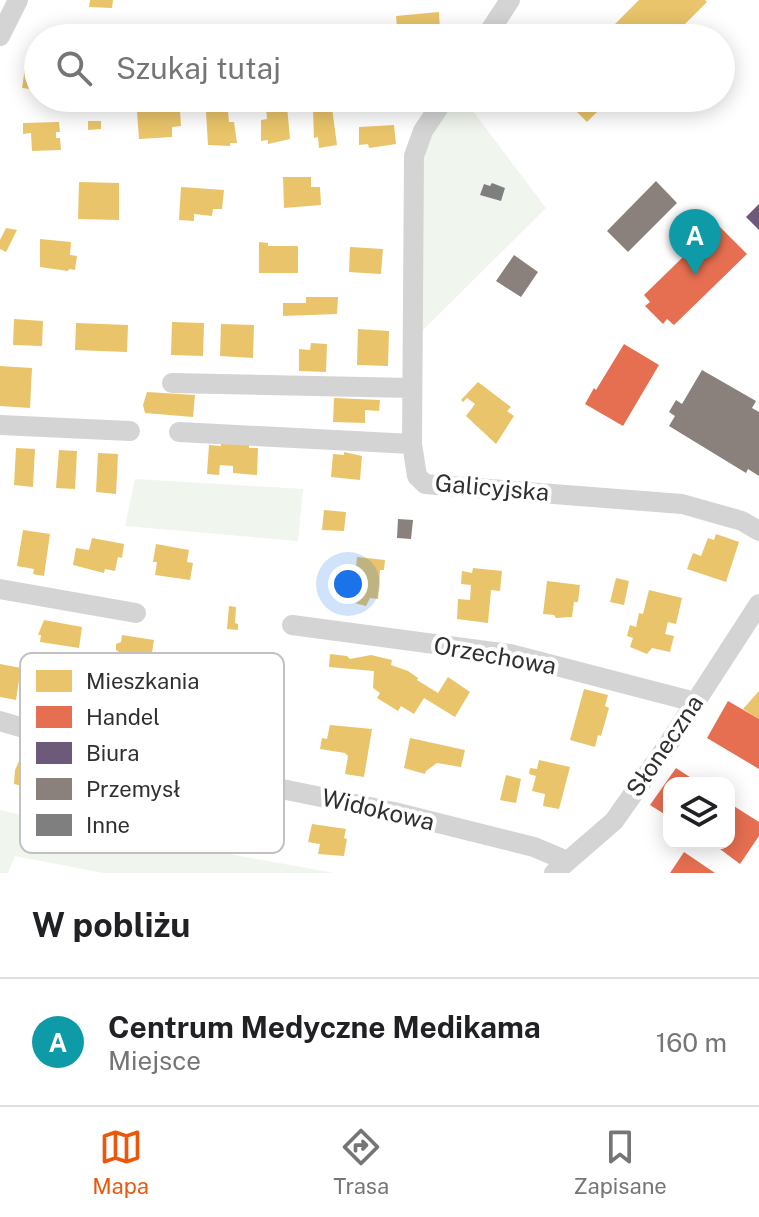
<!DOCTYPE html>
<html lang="pl">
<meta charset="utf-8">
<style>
body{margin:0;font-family:"Public Sans",sans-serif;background:#f6f6f6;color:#202124}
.controls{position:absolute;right:24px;bottom:24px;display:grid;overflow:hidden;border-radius:16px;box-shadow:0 4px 20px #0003}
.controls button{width:72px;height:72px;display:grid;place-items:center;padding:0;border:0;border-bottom:2px solid #e0e0e0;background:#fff;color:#202124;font:40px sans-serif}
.you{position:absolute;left:348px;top:584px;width:28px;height:28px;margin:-20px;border:6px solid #fff;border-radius:50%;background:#1a73e8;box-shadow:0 0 0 12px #1a73e833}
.badge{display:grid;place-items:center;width:52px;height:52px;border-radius:50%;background:#ea580c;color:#fff;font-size:26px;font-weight:700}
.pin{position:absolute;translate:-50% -66px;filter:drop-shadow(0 2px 4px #0008)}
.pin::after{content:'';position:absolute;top:42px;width:28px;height:24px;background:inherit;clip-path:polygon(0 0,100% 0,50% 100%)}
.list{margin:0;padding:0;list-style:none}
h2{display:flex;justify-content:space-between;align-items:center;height:104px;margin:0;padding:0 32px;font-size:34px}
h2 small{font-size:26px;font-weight:400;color:#757577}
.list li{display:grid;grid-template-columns:52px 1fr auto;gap:24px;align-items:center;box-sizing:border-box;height:128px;padding:0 32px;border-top:2px solid #e0e0e0}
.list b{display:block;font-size:30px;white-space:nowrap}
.list p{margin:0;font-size:26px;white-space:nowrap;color:#757577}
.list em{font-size:26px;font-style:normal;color:#757577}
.icon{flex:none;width:44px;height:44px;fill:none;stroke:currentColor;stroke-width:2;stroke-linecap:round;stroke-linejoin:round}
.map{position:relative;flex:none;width:759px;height:873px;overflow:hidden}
.search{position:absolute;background:#fff;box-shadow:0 4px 20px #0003;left:24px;right:24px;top:24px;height:88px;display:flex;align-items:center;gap:20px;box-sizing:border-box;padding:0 28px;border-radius:44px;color:#757577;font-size:30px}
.sheet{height:232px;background:#fff}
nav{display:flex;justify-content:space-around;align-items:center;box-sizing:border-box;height:112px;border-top:2px solid #e0e0e0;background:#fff;font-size:22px;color:#757577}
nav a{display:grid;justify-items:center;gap:4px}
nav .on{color:#ea580c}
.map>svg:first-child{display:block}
</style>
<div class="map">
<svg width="759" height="873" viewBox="0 0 759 873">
<rect width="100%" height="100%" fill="#fff"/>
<path fill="#f0f5ed" d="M451,98h12l83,110 -127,126v-178z
M135,479l168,10 -5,52 -173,-15z
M114,758l129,28 -14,68 105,19h-231l-88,-17 -7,17h-8v-63l97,22z"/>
<path fill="#e9c46a" d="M90,0h23l-1,8 -23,-1z
M639,0h66l2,2 -36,36h-70z
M439,12l1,20h3l1,6h-34l-1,-10h-12l-1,-12z
M366,24v14h-48v-12z
M283,27l1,11h-22l-1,-10z
M26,62l12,2v26l-16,-2z
M136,98h34l1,13h9l1,15 -9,1v10l-33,2z
M563,98h48l-24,24z
M287,106l3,33 -22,5v-4l-7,1v-21l6,-1 -1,-11z
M332,108l5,37 -18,3 -1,-11 -4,1 -1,-29z
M228,111l1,11h5l3,21h-7v3l-22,-1 -2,-33z
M88,121h13v8l-13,1z
M59,122l1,10h-4v6h4l1,12 -29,1 -1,-18 -8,1v-11z
M394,125l2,19 -27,4 -1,-4 -9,1v-18z
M283,177h28v10h9l1,18 -37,3z
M79,182l40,1v37l-41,-1z
M181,187l43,3 -2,19h-9l-1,7 -18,-2v7l-15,-1z
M6,228l11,2 -11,22 -6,-3v-9z
M40,239l31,3 -1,13 7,1 -2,14 -6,-1 -1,2 -28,-4z
M259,242l9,1v3h30v27h-39z
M350,247l33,2 -2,25 -32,-2z
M306,297h32l-1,17 -54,2v-13h23z
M14,319l29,2 -1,25 -29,-1z
M172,322l32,1 -1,33 -32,-1z
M76,323l52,2 -1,27 -52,-2z
M221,324l33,1 -1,33 -33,-2z
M358,329l31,2 -1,35 -31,-1z
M311,343l16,1 -1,28 -27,-1v-22l11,1z
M0,366l32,2 -2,40 -30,-2z
M478,382l33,25 -4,4 7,5 -18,28 -30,-28 9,-12 -8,-6 -4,4 -2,-2z
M147,392l48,3 -2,22 -48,-4 -2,-8z
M334,398l46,2 -1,11 -14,-1v13l-32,-1z
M221,443l28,2v3h9l-1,27 -24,-2v-7l-13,-1 -1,10 -12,-1 2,-29 12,1z
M16,448l19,1 -2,38 -19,-2z
M59,450l18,1 -2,38 -19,-1z
M344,452l18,4 -2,24 -29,-3 2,-23 11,1z
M98,453l20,1 -2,40 -20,-2z
M324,510l22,2 -2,19 -22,-1z
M23,530l27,4 -6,42 -11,-2 1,-5 -17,-3z
M716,534l23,8 -13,40 -39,-13 6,-16 8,3 7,-18 6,2z
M92,538l32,6 -2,14 -4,-1 -3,14 -10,-2 -1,4 -31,-8 3,-17 13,2z
M156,544l33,6 -2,12 6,1 -3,17 -35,-5 2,-13h-4z
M357,557l28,3 -1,10h-4l-2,29 -8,-1 -4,8 -19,-5v-10l-5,-1 1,-11 8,1 1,-13h4z
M473,568l29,3 -2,20 -9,-1 -3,33 -31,-4 1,-20 12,1 1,-15 -10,-1 1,-13 10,2z
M616,578l13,3 -5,24 -14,-3z
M547,581l33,4 -2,17h-4l-2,15 -16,1 -2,-3 -11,-1z
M649,590l33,8 -6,26 -8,-2 -3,12 9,2 -4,16 -18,-4 -5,6 -17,-7 3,-9 -6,-2 3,-11 6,2 3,-14 4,1z
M229,606l7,1 -1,16 3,1v6l-11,-1z
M44,620l38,7 -3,21 -39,-6 1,-7h-3z
M122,635l32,5 -4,26 -32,-6 1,-8 -3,-2v-6l5,-2z
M330,654l17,2 3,3 21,-4 21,5 -1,5 17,6 10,7 -1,2 21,13 10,-16 22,15 -15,25 -31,-19 -10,16 -13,-8 -3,5 -21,-13 3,-5 -7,-5 1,-17 -45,-4z
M0,664l21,4 -5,32 -16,-3z
M584,689l24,6 -3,11 4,2 -8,28 -3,-1 -3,12 -25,-7z
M759,691v28l-16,-10z
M330,725l42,4 -8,48 -19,-3 3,-18 -3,-3 -25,-4 2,-11 5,1z
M410,738l55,12 -4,17 -24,-4 -11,8 -1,3 -21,-6z
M20,759l66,17 -1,11 -6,14 -22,-6 1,-5 -10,-3 -9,-2 -1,5 -24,-6 1,-14z
M539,760l31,7 -11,42 -16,-3 2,-12 -13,-3 4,-15 -7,-2 1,-6 7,1z
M506,775l15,4 -5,24 -16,-3z
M312,824l34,5 -2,9 3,1 -3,17 -26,-2 2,-10 -12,-2z"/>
<path fill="#e76f51" d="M717,224l30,30 -73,71 -7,-6 -4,5 -18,-18 5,-4 -6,-7z
M624,344l35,21 -36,61 -38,-22 9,-16 2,2z
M728,701l31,18v50l-52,-31z
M676,768l23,15h-30v34l-19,-12z
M729,803l30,19v14l-19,28 -28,-21h17z
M684,852l31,21h-45z"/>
<path fill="#6d597a" d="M759,204v26l-13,-13z"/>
<path fill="#8a817c" d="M656,181l21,22 -49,49 -21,-21z
M514,255l24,17 -17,25 -25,-16z
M702,370l54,31 -4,7 7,4v64l-11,-7 -2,4 -77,-47 6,-10 -6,-4 7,-12 6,4z
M398,519l15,1 -2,19 -14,-1z"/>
<path fill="#7f7f7f" d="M492,183l13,5 -4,13 -21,-6 4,-11 6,2z"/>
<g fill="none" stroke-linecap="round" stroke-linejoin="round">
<path stroke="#d4d4d4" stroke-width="20" d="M0,36l18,-36
M485,38l25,-38
M445,98l-22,33 -9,25 -2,288 5,32 8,8 257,20 60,17 17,10
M172,383l240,5
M0,425l130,6
M179,432l233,12
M0,589l136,24
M292,625l218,29 185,48
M0,721l112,33 282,58 140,35 33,14
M554,873l60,-52 53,-75 92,-142"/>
</g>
<g text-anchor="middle" stroke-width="8" stroke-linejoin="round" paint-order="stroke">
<g font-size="24" fill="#303030" stroke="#fff">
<text transform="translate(492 488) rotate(5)" y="8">Galicyjska</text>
<text transform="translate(495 656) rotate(10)" y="8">Orzechowa</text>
<text transform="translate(665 746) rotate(-56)" y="8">Słoneczna</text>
<text transform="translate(378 810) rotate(13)" y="8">Widokowa</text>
</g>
</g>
<rect x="20" y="653" width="264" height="200" rx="12" fill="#fff" stroke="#c1c1c1" stroke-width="2"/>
<rect x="36" y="670" width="36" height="22" fill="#e9c46a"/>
<rect x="36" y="706" width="36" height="22" fill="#e76f51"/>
<rect x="36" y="742" width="36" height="22" fill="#6d597a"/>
<rect x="36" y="778" width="36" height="22" fill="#8a817c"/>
<rect x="36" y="814" width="36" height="22" fill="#7f7f7f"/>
<g font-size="22" fill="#303030">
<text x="86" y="689">Mieszkania</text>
<text x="86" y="725">Handel</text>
<text x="86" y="761">Biura</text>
<text x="86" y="797">Przemysł</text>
<text x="86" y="833">Inne</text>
</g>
</svg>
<div class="controls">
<button><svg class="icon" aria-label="layers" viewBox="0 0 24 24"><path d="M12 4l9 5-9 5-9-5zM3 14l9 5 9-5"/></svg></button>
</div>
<div class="you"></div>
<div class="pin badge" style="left:695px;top:275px;background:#0f9aa8">A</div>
<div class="search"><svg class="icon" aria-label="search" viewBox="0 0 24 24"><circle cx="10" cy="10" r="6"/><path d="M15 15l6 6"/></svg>Szukaj tutaj</div>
</div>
<section class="sheet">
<h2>W pobliżu<small></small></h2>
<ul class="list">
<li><span class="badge" style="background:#0f9aa8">A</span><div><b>Centrum Medyczne Medikama</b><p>Miejsce</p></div><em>160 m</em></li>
</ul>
</section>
<nav>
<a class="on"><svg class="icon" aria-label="map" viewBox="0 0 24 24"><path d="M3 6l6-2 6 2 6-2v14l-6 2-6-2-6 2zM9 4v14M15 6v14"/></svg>Mapa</a>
<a><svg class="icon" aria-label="directions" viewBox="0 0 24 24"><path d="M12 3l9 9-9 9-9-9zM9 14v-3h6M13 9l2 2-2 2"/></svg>Trasa</a>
<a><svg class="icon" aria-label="saved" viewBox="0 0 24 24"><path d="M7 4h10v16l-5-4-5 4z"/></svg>Zapisane</a>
</nav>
